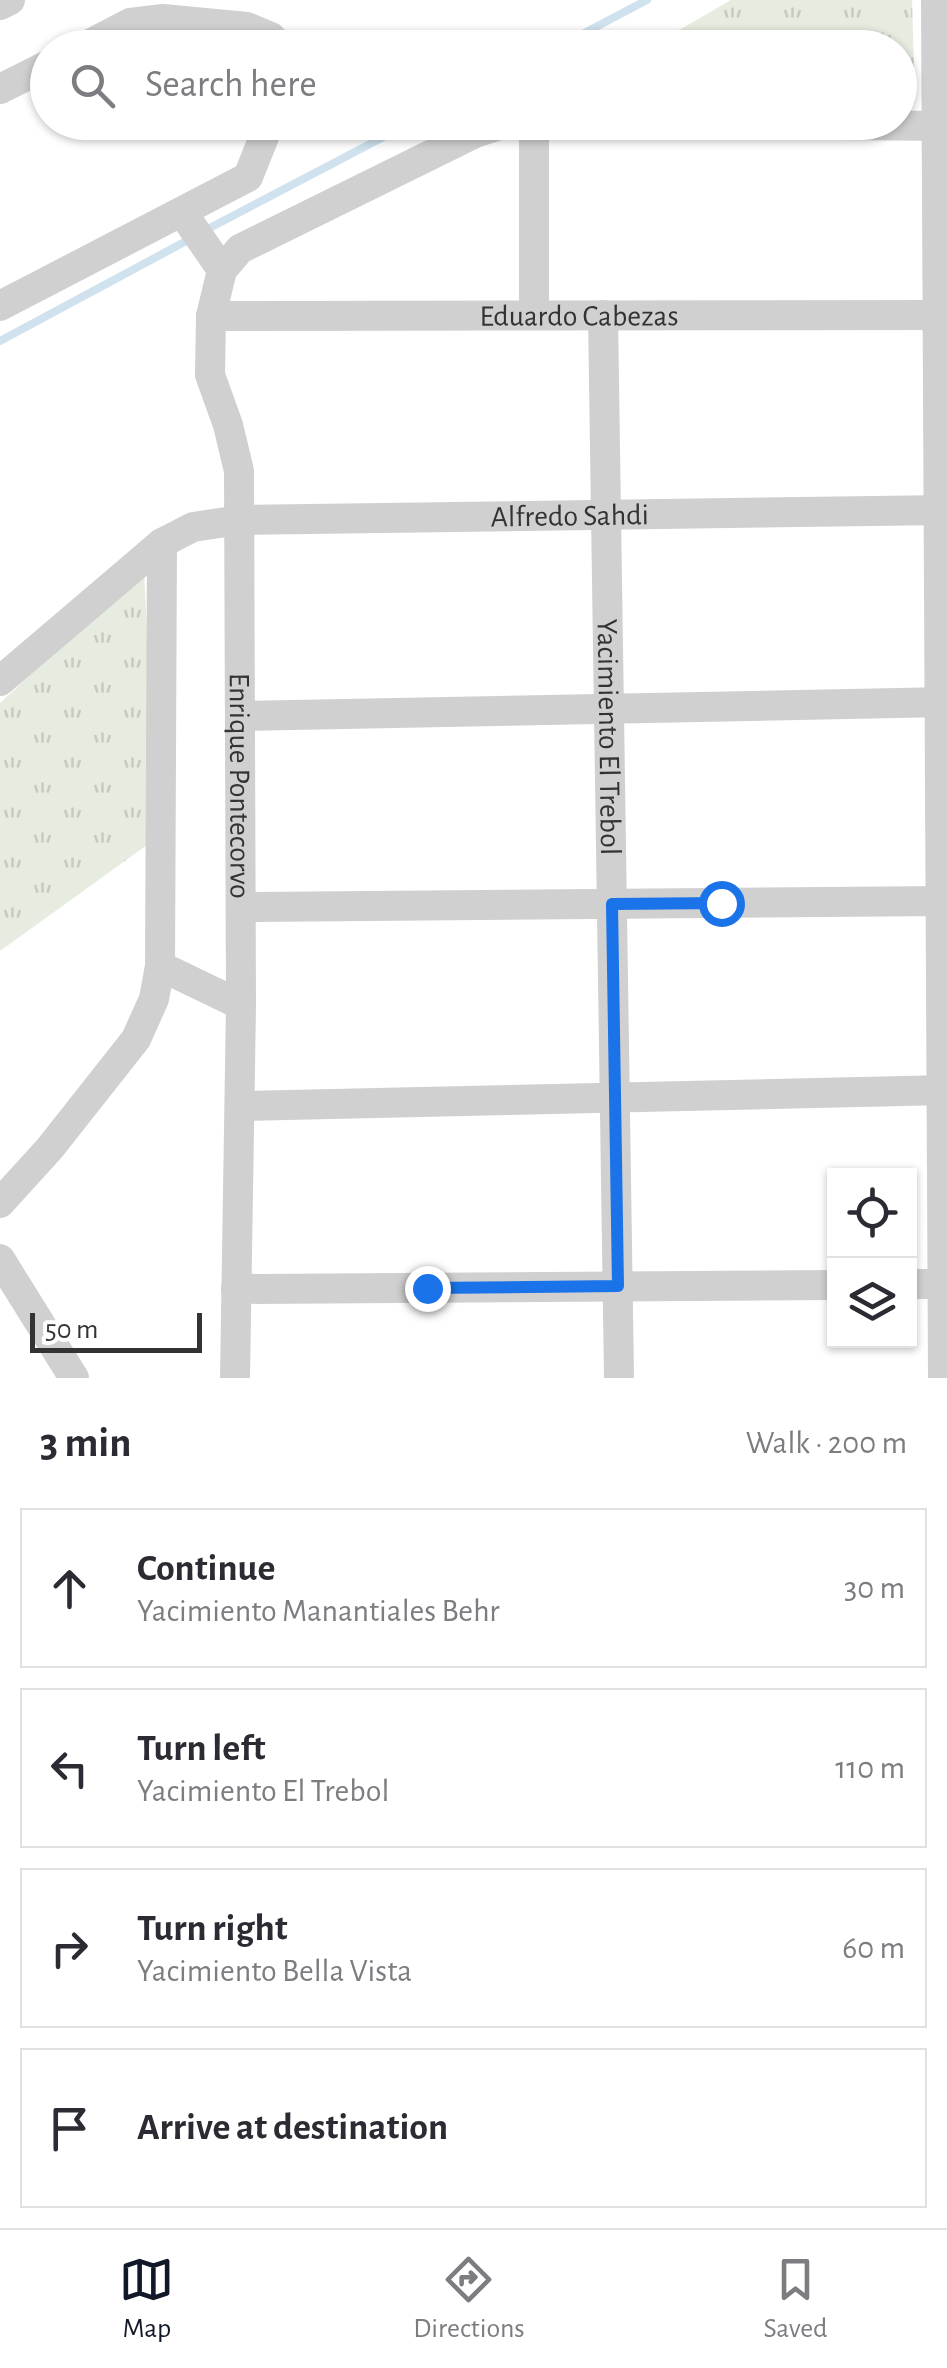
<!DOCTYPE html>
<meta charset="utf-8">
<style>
body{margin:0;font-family:"Alegreya Sans",sans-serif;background:#f7f7f7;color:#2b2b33}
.controls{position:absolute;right:30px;bottom:30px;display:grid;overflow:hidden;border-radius:0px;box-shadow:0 2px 8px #0004}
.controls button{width:90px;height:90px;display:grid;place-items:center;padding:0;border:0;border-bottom:2px solid #e1e1e2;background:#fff;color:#2b2b33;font:50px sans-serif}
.scale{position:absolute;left:30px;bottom:25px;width:172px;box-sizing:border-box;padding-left:10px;border:5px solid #333;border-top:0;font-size:28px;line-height:35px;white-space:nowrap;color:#333;-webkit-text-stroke:8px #fff;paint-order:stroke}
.stop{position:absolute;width:30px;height:30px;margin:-22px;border:8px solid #1a73e8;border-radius:50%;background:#fff}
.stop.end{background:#1a73e8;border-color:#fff;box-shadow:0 2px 10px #0008}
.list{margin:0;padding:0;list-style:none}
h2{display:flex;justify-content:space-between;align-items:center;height:130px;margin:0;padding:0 40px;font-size:42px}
h2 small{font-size:32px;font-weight:400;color:#7c7c81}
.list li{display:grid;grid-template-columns:65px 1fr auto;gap:30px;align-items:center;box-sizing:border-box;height:160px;margin:0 20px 20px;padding:0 20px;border:2px solid #e1e1e2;border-radius:0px}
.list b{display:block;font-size:38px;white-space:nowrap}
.list p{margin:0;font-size:32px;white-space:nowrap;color:#7c7c81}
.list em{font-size:32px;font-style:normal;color:#7c7c81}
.icon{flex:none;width:55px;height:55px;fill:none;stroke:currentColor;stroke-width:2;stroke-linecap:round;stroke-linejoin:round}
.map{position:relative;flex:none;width:947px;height:1378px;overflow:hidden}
.search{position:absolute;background:#fff;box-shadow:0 2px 8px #0004;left:30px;right:30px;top:30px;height:110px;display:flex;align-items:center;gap:25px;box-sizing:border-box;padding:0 35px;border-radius:55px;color:#7c7c81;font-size:38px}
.sheet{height:850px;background:#fff}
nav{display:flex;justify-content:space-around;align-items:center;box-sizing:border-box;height:140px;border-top:2px solid #e1e1e2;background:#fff;font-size:28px;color:#7c7c81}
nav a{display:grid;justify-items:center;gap:5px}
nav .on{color:#111827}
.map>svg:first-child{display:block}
</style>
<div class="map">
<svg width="947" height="1378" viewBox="0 0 947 1378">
<defs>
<pattern id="park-tufts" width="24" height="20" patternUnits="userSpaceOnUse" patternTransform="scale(2.5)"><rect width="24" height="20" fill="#e6ecdf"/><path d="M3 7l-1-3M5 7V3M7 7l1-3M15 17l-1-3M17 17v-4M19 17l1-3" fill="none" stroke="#c6cbc0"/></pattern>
</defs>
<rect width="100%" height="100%" fill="#fff"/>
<path fill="url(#park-tufts)" d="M731,0h181l3,103h-15v-55l-250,-1z
M144,570l4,82 -1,193 -147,106v-248z"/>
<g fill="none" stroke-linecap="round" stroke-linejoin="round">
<path stroke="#cfe2ee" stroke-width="8" d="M556,48l91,-48
M202,232l210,-110
M0,341l190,-102"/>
<g stroke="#d0d0d0" stroke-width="30">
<path d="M936,0l7,1378"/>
<path d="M0,5l10,-5"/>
<path d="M82,48l48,-25 33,-4 84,8 24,10 10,11"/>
<path d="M0,89l48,-24"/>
<path d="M517,122l430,4"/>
<path id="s1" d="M182,212l40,58 -11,46 -1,59 18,50 11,46 2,534 -6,373"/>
<path d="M222,270l18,-21 235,-116 34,-11"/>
<path d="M0,306l248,-129 22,-55"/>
<path d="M534,315v-191"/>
<path id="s2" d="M603,315l16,1063"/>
<path id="s3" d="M211,316l736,-1"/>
<path id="s4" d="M0,681l162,-138 31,-16 47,-7 707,-10"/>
<path d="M241,716l706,-14"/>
<path d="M241,907l706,-6"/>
<path d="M160,966l81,39"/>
<path d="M241,1106l706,-16"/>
<path d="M0,1203l50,-55 86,-109 18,-40 6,-33 2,-423"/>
<path d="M0,1259l74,119"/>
<path d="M910,1284h37"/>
<path d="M236,1289l598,-4"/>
</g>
</g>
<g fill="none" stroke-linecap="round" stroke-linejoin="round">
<path stroke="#1a73e8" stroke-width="12" d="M427,1288l191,-2 -6,-382 109,-1"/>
</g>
<g text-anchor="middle" stroke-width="10" stroke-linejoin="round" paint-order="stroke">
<g font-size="30" fill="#333" stroke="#fff">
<text dy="10" stroke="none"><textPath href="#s3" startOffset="368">Eduardo Cabezas</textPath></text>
<text dy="10" stroke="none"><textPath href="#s4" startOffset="625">Alfredo Sahdi</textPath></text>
<text dy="10" stroke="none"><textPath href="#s2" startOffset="422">Yacimiento El Trebol</textPath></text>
<text dy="10" stroke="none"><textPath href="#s1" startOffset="592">Enrique Pontecorvo</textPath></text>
</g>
</g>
</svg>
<div class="controls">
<button><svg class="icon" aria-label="locate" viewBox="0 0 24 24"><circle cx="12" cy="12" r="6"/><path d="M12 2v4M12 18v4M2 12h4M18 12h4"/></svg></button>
<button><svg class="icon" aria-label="layers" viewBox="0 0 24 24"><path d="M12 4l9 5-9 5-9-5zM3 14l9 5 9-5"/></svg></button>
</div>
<div class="scale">50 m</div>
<div class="stop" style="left:721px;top:903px"></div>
<div class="stop end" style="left:427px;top:1288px"></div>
<div class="search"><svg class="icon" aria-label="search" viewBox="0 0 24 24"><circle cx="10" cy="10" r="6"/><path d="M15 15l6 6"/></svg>Search here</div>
</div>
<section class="sheet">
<h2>3 min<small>Walk · 200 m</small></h2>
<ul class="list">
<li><svg class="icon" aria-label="ahead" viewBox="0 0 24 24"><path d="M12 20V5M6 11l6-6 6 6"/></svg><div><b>Continue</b><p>Yacimiento Manantiales Behr</p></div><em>30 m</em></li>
<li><svg class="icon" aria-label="left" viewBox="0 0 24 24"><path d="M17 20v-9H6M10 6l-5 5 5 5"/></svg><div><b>Turn left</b><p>Yacimiento El Trebol</p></div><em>110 m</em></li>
<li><svg class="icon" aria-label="right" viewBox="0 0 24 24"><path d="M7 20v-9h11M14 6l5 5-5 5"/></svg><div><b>Turn right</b><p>Yacimiento Bella Vista</p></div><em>60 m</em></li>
<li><svg class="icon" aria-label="arrive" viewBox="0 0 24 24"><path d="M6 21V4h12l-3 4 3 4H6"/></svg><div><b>Arrive at destination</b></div></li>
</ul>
</section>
<nav>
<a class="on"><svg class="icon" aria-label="map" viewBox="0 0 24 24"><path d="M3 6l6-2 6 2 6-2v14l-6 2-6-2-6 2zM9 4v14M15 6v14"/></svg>Map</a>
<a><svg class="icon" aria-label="directions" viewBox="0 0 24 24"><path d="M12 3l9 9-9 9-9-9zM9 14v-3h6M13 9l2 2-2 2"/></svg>Directions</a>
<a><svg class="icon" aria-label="saved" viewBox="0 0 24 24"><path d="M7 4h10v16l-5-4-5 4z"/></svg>Saved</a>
</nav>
